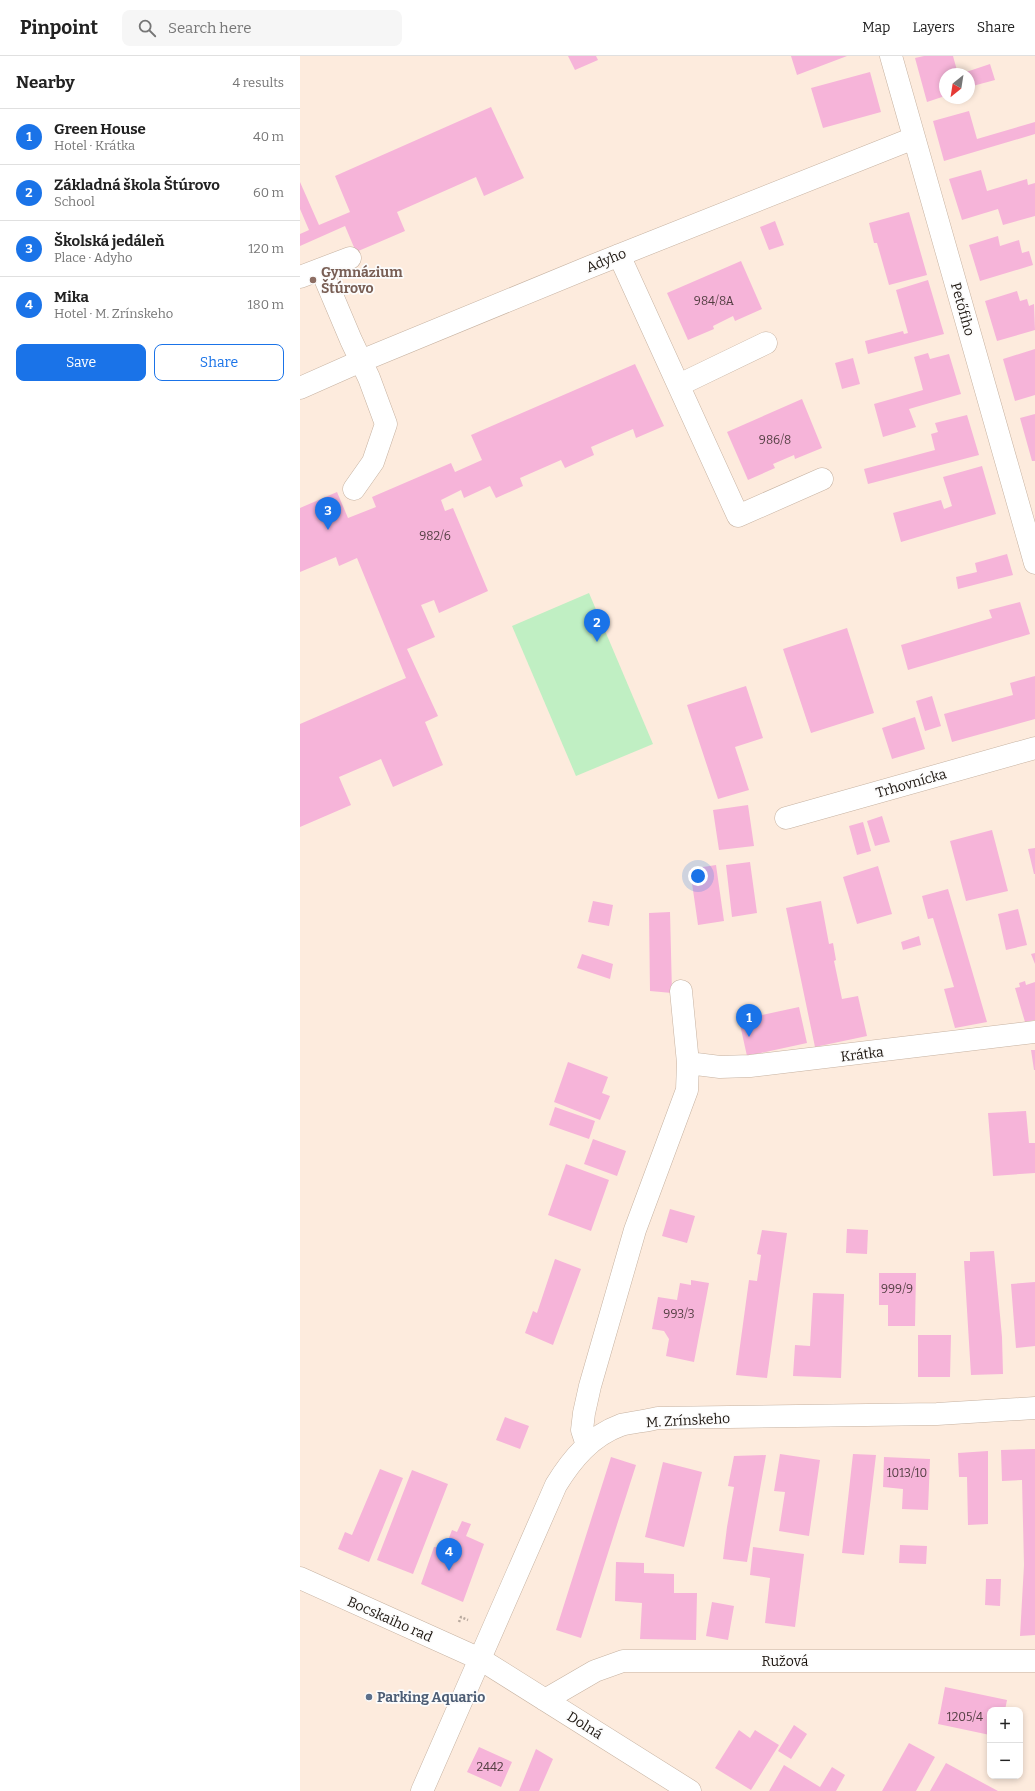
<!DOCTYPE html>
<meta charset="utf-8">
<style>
body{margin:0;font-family:Bitter,serif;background:#f6f6f6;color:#222}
.controls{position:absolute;right:12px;bottom:12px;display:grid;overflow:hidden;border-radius:8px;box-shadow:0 2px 6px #0003}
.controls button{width:36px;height:36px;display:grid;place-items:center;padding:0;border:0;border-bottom:1px solid #e0e0e0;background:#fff;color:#222;font:20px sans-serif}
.compass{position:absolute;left:639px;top:12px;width:36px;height:36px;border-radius:50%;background:#fff;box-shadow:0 2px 6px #0003;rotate:210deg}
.you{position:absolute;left:398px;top:820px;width:14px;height:14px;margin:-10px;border:3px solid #fff;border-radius:50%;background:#1a73e8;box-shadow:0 0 0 6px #1a73e833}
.badge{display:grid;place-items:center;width:26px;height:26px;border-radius:50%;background:#1a73e8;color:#fff;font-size:13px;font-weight:700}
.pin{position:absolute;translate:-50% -33px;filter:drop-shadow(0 1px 2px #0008)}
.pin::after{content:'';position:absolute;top:21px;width:14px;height:12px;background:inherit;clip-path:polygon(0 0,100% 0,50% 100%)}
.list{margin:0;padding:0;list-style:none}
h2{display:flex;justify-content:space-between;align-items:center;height:52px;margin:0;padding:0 16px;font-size:17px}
h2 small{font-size:13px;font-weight:400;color:#767676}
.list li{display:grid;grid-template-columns:26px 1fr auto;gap:12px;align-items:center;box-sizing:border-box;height:56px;padding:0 16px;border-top:1px solid #e0e0e0}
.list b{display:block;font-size:15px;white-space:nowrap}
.list p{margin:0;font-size:13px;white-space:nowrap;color:#767676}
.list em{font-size:13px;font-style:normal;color:#767676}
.actions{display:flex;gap:8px;padding:12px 16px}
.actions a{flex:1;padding:9px 0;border:1px solid #1a73e8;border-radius:8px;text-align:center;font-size:14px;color:#1a73e8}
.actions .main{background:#1a73e8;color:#fff}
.icon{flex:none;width:22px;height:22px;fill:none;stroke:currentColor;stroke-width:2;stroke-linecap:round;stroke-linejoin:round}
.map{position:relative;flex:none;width:735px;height:1735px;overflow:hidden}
header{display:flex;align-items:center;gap:24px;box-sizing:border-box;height:56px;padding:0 20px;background:#fff;border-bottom:1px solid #e0e0e0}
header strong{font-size:19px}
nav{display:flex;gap:22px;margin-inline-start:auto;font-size:14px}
.search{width:280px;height:36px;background:#f6f6f6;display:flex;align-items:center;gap:10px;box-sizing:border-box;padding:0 14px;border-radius:8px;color:#767676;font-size:15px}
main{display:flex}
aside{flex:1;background:#fff}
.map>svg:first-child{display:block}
</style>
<header>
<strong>Pinpoint</strong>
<div class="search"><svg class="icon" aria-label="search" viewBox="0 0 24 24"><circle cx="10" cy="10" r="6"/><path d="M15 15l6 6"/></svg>Search here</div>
<nav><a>Map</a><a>Layers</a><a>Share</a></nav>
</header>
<main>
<aside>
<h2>Nearby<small>4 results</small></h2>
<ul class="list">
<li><span class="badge">1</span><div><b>Green House</b><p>Hotel · Krátka</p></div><em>40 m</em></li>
<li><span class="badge">2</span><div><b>Základná škola Štúrovo</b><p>School</p></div><em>60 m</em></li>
<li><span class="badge">3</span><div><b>Školská jedáleň</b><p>Place · Adyho</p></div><em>120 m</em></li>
<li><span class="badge">4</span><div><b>Mika</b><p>Hotel · M. Zrínskeho</p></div><em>180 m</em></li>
</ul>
<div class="actions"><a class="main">Save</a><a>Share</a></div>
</aside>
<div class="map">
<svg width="735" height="1735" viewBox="0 0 735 1735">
<rect width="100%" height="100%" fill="#fdebdd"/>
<path fill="#c0efc3" d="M289,537l64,151 -77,32 -64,-150z"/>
<path fill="#f6b4d9" d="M268,0h28l2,4 -23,10z
M491,0h56l-50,19z
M624,0h29l5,18h-13v22l-18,6 -12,-44z
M690,8l5,16 -26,7v-13h-9z
M570,16l11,40 -58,16 -12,-40z
M191,51l33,71 -40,18 -8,-19 -79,35 8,19 -49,21 -11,-26 -45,20v-12l9,-4 -9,-21v-27l19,43 31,-13 -15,-36z
M669,55l8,28 58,-17v12l-91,27 -11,-40z
M681,114l6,21 40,-12 1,6 7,-2v33l-32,9 -5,-16 -36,11 -13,-41z
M609,156l18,63 -38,10 -12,-42h-3l-5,-20z
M475,165l9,24 -15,5 -9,-23z
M698,180l2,10 19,-6 3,13 7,-2 4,14 -53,16 -11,-36z
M441,205l21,48 -27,12 -2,-5 -20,10 1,3 -26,11 -21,-47z
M628,224l16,54 -76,20 -3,-13 38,-10 1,3 4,-1 -12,-43z
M717,235l3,10 7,-2 2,7 5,-2 1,26 -38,11 -12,-40z
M735,293v46l-20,6 -12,-42z
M628,297l2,6 19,-5 12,40 -52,15 7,18 -33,10 -9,-33 49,-14 -9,-33z
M553,302l7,26 -18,5 -7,-26z
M335,308l29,62 -28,12 -3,-9 -42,18 3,8 -29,13 -4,-8 -41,18 3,8 -27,12 -6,-12 -26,12 -3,-8 -20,10 4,11 8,-3 35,83 -49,22 -5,-13 -13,5 14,32 -28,12 31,67 -13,6 18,43 -50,22 -12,-28 -42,18 12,28 -51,22v-103l106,-46 -49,-120 -18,8 -3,-9 -36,15v-64l37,-16 11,26 28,-11 -4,-10 79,-34 4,9 27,-12 -11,-25z
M502,343l20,49 -27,11 -1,-4 -21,9 2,4 -27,12 -21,-48z
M735,358v47h-3l-12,-43z
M667,359l12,40 -111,29 -4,-15 71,-19 -4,-16 7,-2 -3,-9z
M682,410l14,48 -95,28 -8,-29 48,-13 3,9 8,-3 -9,-29z
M707,498l6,21 -55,14 -2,-12 21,-5 -2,-9z
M720,546l10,32 -122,36 -7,-25 91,-27 -3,-8z
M547,572l27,85 -63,20 -28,-84z
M735,620v43l-83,23 -8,-28 69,-19 -3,-12z
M446,630l17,52 -28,9 14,43 -31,9 -31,-94z
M632,640l9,30 -16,5 -9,-30z
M615,661l10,32 -33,10 -10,-31z
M448,749l6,41 -35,4 -6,-40z
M582,760l8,26 -15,4 -8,-25z
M563,766l8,29 -14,4 -8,-29z
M692,774l16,61 -42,10 -16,-60z
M735,792v26h-1l-6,-25z
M450,806l7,51 -25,4 -6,-52z
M416,809l8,56 -26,4 -8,-56z
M578,810l14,48 -35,10 -14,-47z
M648,833l27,92 12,41 -32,6 -11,-39 10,-2 -21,-69 -5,1 -6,-23z
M293,845l20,4 -4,21 -21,-4z
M521,845l8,43 4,-1 3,17 -2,1 8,38 16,-3 9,40 -52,11 -29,-139z
M718,853l9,36 -21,5 -8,-36z
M370,856l2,81 -22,-2 -1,-78z
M619,880l2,9 -18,5 -2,-8z
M735,897v11l-4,-10z
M282,898l31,10 -3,15 -33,-11z
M725,925l1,4 9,-3v38l-10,2 -10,-34 5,-1 -1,-4z
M499,951l8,36 -60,13 -8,-36z
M731,994h4v20h-1z
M268,1006l40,15 -6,16 8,3 -10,24 -46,-18z
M255,1051l40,14 -6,18 -40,-14z
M726,1055l3,32h6v30l-42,3 -5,-63z
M293,1083l33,12 -9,25 -33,-12z
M266,1108l43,16 -18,51 -43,-16z
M370,1153l25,7 -8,27 -25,-7z
M547,1173l21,1 -1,24 -21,-1z
M462,1174l25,3 -20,145 -31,-3 13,-95 8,1 4,-26 -4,-1z
M694,1195l8,86 1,37 -32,1 -7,-114h6v-9z
M255,1203l26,10 -28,76 -28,-12 8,-22 4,2z
M579,1217h37l-1,53h-27v-21h-9z
M391,1224l18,3 -15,79 -28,-6 3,-17 -5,-8 -12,-2 6,-32 19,3 3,-17 11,2z
M735,1226v64l-19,2 -5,-64z
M513,1237l31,1 -3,84 -48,-2 2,-31 15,1z
M618,1279h33l-1,42h-32z
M205,1361l24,9 -9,23 -24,-9z
M735,1393v186l-15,1 4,-71 -2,-85 -20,1 -1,-31z
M688,1395v73l-20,1 -1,-48h-8l-1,-24z
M480,1398l40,6 -11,76 -30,-5 6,-39 -11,-1z
M553,1398l23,1 -12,100 -22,-2z
M466,1399l-19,107 -24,-3 4,-32 7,-40 -6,-1 6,-30z
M311,1401l25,8 -55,173 -25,-8z
M584,1401l46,2 -2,51 -26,-1 1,-20 -20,-2z
M363,1406l39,10 -18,75 -39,-10z
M80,1413l23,9 -34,84 -31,-13 7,-17 7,3z
M112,1414l36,14 -35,90 -36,-14z
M162,1465l9,3 -5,12 18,8 -21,58 -42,-18 13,-37 11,1 7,-18 5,2z
M600,1489l27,1 -1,18 -27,-1z
M453,1491l51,7 -9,73 -30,-4 5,-45 -20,-3z
M316,1506l28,1v10l30,1v19h23l-1,47 -56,-1 2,-36 -27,-2z
M686,1523h15l-1,27 -15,-1z
M412,1546l22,4 -6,34 -22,-4z
M645,1631l62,13 -2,10h-15v25l-52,-11z
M494,1669l13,9 -16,25 -13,-8z
M439,1674l11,8 5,-8 24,15 -28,45 -36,-22z
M609,1687l26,14 -19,34h-34z
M179,1691l33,15 -11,25 -34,-15z
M236,1693l17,10 -14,32h-20z
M646,1707l52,28h-68z
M484,1709l36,22 12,-20 13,8 -9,16h-67z"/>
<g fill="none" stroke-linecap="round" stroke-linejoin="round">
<g stroke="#c6b2a1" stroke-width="23">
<path id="minor" d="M591,0l144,507
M319,199l119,261 84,-37
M50,202l-29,11 30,71 18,38 17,46 -13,38 -19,27
M0,221l21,-8
M379,329l87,-42
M0,332l61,-27 231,-95 322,-128
M486,762l249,-70
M388,1007l32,4 30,-1 285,-34
M287,1389l-5,-15 2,-17 6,-27 45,-156 52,-140 1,-27 -7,-72
M0,1522l180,81 210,132
M245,1644l50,-29 28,-10h412
M122,1735l134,-306c16,-26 35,-49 65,-60 12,-3 25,-4 37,-7l279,-4 98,-6"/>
</g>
<path stroke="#b7a89d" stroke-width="2.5" stroke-dasharray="2 2" stroke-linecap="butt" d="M159,1566l2,-5 7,3"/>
<use href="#minor" stroke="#fff" stroke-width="22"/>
</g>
<circle fill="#8d6e63" stroke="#fcfcfc" stroke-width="1.5" cx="13" cy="224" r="4"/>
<circle fill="#5c6f8a" stroke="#fcfcfc" stroke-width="1.5" cx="69" cy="1641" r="4"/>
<g text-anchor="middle" stroke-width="3.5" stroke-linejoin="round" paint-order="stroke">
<g font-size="12" fill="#533e42">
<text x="414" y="249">984/8A</text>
<text x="475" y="388">986/8</text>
<text x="135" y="484">982/6</text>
<text x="597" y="1237">999/9</text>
<text x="379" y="1262">993/3</text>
<text x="607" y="1421">1013/10</text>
<text x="665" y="1665">1205/4</text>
<text x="190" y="1715">2442</text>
</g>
<g font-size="14" fill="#1d1610" stroke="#fcfcfc">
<text transform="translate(306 204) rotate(-22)" y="5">Adyho</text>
<text transform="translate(663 253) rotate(74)" y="5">Petőfiho</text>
<text transform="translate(611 727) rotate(-16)" y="5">Trhovnícka</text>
<text transform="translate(562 998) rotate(-7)" y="5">Krátka</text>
<text transform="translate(388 1364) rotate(-3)" y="5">M. Zrínskeho</text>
<text transform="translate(90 1563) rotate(24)" y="5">Bocskaiho rad</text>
<text x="485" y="1610">Ružová</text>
<text transform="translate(285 1669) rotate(32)" y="5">Dolná</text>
</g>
<g font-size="14" font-weight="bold" fill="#785e54" stroke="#fcfcfc" text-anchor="start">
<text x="21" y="221">Gymnázium<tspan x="21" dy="16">Štúrovo</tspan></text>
</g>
<g font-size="14" font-weight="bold" fill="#4e5e75" stroke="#fcfcfc" text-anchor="start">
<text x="77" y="1646">Parking Aquario</text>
</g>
</g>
</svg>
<div class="controls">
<button>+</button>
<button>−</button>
</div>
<svg class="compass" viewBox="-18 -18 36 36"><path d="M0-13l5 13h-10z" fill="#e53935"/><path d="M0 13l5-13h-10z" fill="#767676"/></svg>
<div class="you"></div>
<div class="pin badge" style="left:449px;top:981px">1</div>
<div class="pin badge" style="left:297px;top:586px">2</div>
<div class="pin badge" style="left:28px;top:474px">3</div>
<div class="pin badge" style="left:149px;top:1515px">4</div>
</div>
</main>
